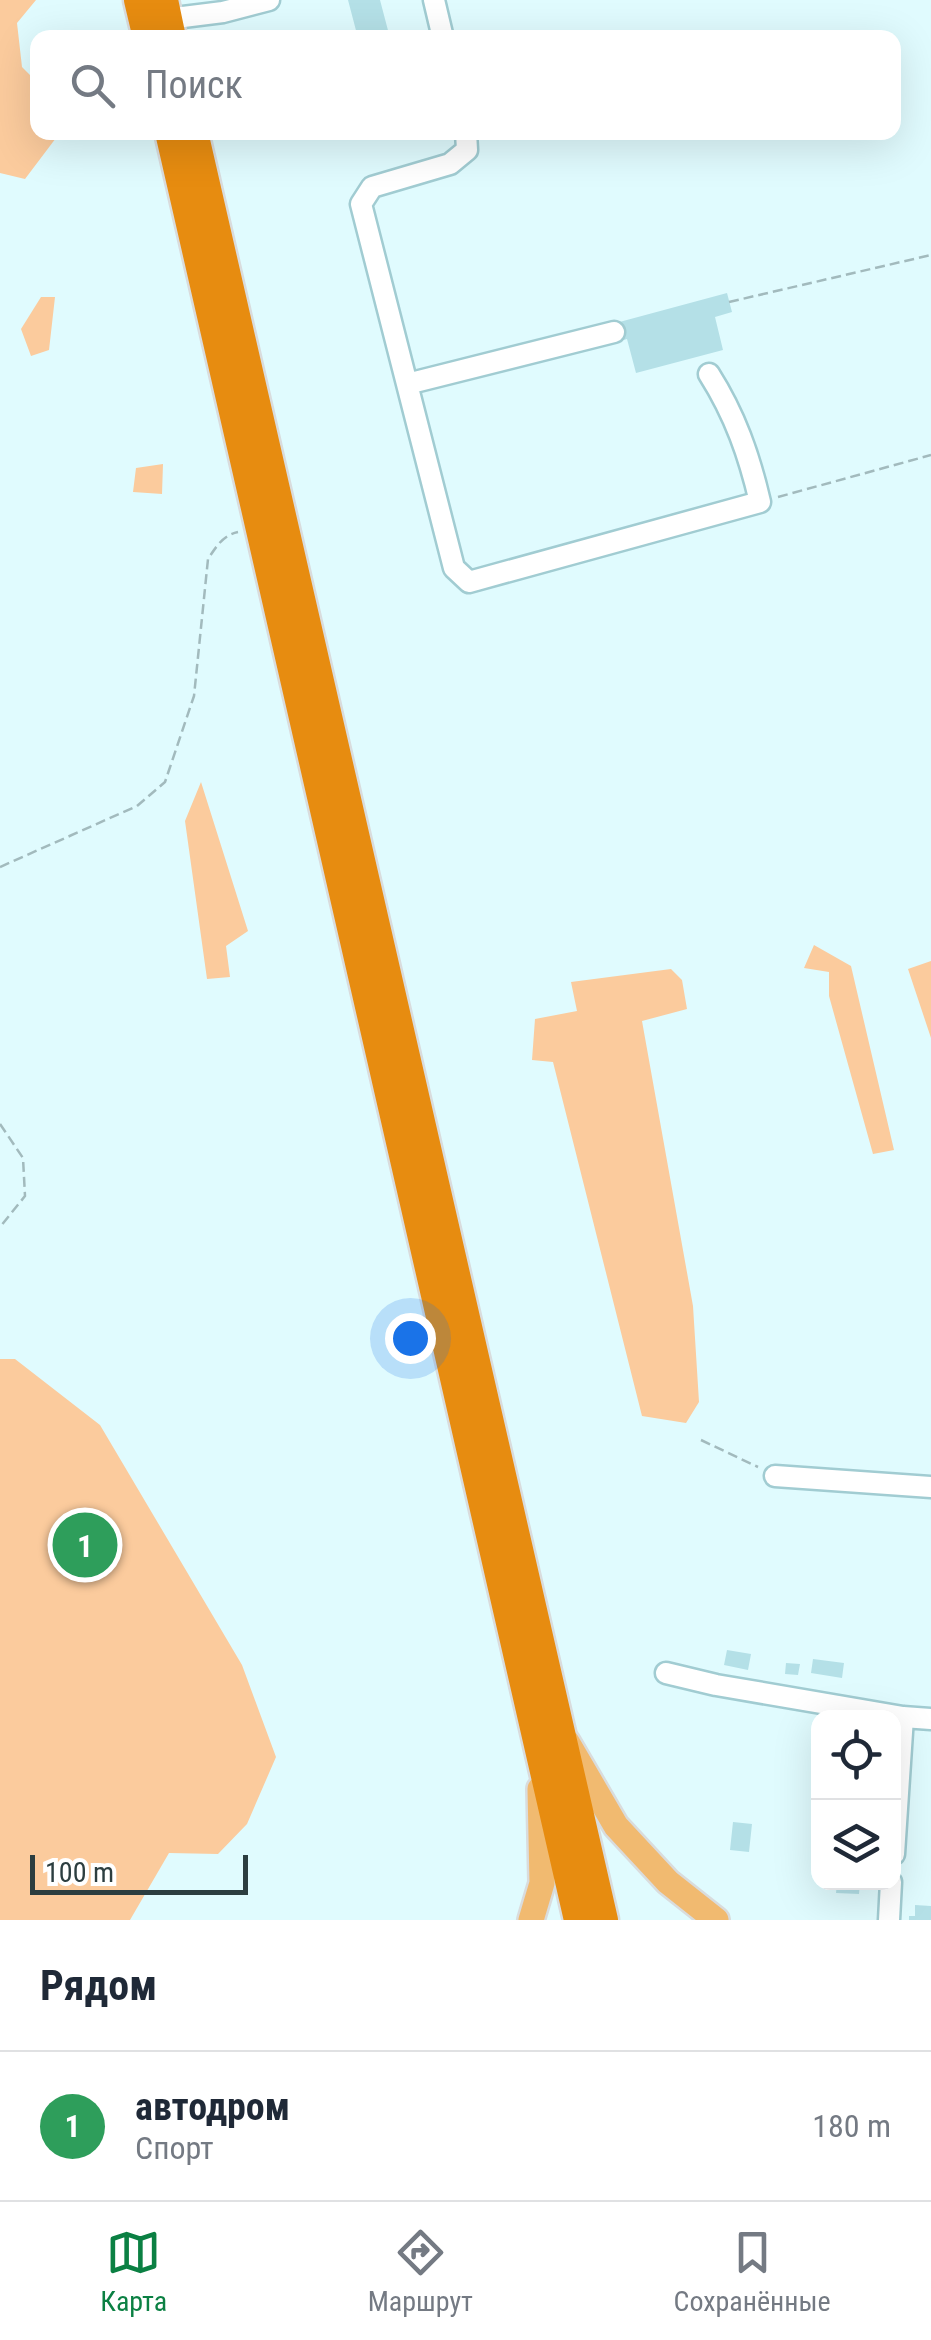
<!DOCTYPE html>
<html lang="ru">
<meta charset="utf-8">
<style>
body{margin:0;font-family:"Roboto Condensed",sans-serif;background:#f2f2f3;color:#1f2937}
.controls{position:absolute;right:30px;bottom:30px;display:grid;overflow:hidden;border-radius:20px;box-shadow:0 10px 40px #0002}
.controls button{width:90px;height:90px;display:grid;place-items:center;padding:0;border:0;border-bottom:2px solid #e0e1e3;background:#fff;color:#1f2937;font:50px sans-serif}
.scale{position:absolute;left:30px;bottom:25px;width:218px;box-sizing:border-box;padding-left:10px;border:5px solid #2c3e40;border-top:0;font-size:28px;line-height:35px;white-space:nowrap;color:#2c3e40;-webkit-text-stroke:8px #fff;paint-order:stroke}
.you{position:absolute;left:410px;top:1338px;width:35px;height:35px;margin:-25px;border:8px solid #fff;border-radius:50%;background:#1a73e8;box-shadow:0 0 0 15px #1a73e833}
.badge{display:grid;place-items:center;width:65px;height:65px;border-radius:50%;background:#0b8043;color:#fff;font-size:32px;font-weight:700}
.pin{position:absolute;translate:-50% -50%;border:5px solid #fff;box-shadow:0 2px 10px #0006}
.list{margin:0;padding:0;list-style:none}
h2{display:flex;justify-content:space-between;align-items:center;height:130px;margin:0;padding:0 40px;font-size:42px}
h2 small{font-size:32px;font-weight:400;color:#747a83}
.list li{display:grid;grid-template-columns:65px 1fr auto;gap:30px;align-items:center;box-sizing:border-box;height:150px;padding:0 40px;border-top:2px solid #e0e1e3}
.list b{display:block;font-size:38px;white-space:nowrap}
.list p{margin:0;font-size:32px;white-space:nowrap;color:#747a83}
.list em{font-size:32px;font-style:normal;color:#747a83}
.icon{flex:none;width:55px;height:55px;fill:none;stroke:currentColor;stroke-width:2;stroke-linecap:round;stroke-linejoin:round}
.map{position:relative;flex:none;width:931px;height:1920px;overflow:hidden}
.search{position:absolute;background:#fff;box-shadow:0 10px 40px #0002;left:30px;right:30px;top:30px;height:110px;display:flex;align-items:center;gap:25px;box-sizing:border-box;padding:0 35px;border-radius:20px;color:#747a83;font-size:38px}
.sheet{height:280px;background:#fff}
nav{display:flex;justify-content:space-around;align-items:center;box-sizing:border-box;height:140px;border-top:2px solid #e0e1e3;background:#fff;font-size:28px;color:#747a83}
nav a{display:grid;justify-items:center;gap:5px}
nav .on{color:#0b8043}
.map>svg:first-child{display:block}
</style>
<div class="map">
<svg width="931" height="1920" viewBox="0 0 931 1920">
<rect width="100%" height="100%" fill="#e0fbfe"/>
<path fill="#fbcb9d" d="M0,0h36l-19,23 5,44 15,15 1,50 21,2 -34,45 -25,-6z
M41,297h14l-6,53 -18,6 -10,-27z
M163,464l-1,30 -29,-2 3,-24z
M201,782l47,149 -22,15 4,31 -23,2 -22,-158z
M814,945l37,21 43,184 -21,4 -44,-158v-24l-25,-4z
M931,961v77l-23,-69z
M671,969l11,11 5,29 -45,12 51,285 6,96 -13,21 -44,-7 -89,-354 -21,-2 3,-41 42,-8 -6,-29z
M0,1359h15l85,66 142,240 34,92 -29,67 -29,30 -49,-1 -39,67h-130z"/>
<path fill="#b4e0e7" d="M348,0h32l10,38h-32z
M727,293l5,19 -17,5 8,33 -87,23 -9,-34 -10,3 -5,-18z
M727,1650l24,4 -3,16 -24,-5z
M813,1659l31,4 -2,15 -31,-5z
M786,1663l14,1 -2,11 -13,-1z
M733,1822l19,2 -3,28 -19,-2z
M837,1882h23l-1,12 -23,-1z
M915,1905l16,1v14h-22v-4h6z"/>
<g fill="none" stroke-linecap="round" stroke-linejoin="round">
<g stroke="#a1ccd2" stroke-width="25">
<path id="minor" d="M434,0l9,38
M167,19l56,-7 46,-12
M466,132l1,18 -17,14 -78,23 -11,17 93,364 15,14 291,-80c-11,-47 -25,-87 -51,-128
M407,384l207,-52
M775,1476l156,11
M666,1673l50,12 187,32 28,2
M894,1854l9,-137
M889,1920l2,-38"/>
</g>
<g stroke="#d9dcdd" stroke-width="30">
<path id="major" d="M567,1742l49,84 52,56 48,38
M531,1920l11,-37 -2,-94"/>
</g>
<g stroke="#d9dcdd" stroke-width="35">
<path id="highway" d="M139,0l9,38
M163,0l8,38
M170,132l409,1788
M193,132l410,1788"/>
</g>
<path stroke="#a2babd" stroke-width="2.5" stroke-dasharray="10 5" stroke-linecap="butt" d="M729,302l202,-47
M778,497l153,-42
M0,867l137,-61 28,-24 29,-86 14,-137c8,-12 15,-24 30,-27
M0,1124l23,34 2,38 -25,31
M701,1440l57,27"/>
<use href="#minor" stroke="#fff" stroke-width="20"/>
<use href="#major" stroke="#f1ba70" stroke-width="25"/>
<use href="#highway" stroke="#e78c10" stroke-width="30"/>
</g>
</svg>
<div class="controls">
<button><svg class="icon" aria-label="locate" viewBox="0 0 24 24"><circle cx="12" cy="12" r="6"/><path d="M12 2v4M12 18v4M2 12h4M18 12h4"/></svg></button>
<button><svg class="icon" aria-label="layers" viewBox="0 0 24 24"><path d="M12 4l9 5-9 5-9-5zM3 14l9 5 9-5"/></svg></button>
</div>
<div class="scale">100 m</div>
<div class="you"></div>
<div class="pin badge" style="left:85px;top:1545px;background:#2e9e5b">1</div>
<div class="search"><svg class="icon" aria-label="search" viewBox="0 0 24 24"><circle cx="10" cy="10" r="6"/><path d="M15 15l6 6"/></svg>Поиск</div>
</div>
<section class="sheet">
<h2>Рядом<small></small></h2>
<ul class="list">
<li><span class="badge" style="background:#2e9e5b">1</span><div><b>автодром</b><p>Спорт</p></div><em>180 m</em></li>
</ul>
</section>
<nav>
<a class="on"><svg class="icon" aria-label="map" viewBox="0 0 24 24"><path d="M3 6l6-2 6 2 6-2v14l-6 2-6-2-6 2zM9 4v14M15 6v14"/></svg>Карта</a>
<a><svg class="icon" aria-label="directions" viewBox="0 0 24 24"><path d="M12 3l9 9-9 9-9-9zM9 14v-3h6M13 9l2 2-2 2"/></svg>Маршрут</a>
<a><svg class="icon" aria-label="saved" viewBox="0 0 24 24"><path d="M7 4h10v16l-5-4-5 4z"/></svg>Сохранённые</a>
</nav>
